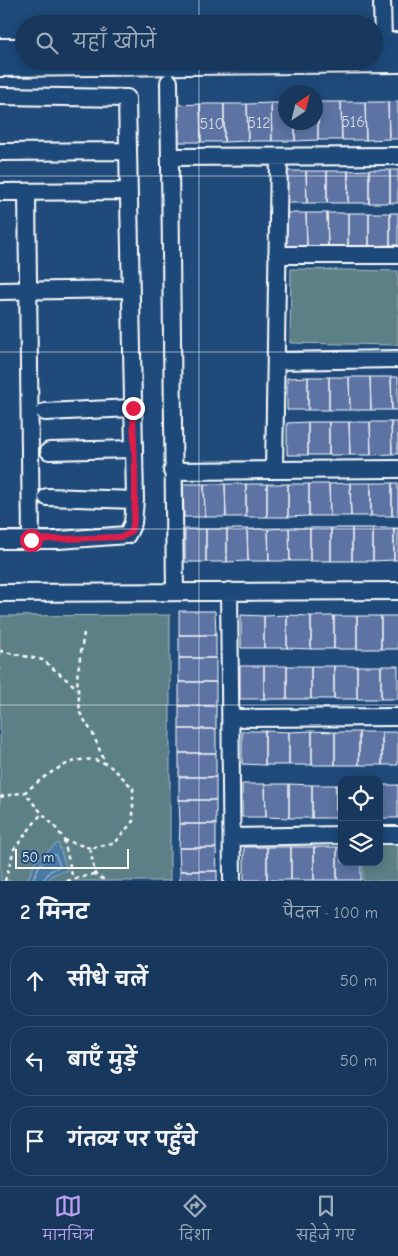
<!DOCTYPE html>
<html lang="hi">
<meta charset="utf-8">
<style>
body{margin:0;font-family:"Comic Neue","Playpen Sans Deva",sans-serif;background:#244365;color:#f1f3f6}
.controls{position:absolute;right:15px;bottom:15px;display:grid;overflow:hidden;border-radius:10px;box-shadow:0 2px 12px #0003}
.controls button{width:45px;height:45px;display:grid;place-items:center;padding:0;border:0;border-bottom:1px solid #365272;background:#17385c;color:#f1f3f6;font:25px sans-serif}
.compass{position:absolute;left:278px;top:85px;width:45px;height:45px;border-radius:50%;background:#17385c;box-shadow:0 2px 12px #0003;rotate:35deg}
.scale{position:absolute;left:15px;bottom:12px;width:114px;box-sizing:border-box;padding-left:5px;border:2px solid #fff;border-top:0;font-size:14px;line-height:18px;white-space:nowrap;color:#fff;-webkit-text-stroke:4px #1f4a7a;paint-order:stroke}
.stop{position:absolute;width:15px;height:15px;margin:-11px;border:4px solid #e11d48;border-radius:50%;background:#fff}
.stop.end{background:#e11d48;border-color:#fff;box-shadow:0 1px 5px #0008}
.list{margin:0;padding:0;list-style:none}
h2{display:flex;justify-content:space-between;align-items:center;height:65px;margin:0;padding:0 20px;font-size:21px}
h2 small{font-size:16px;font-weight:400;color:#9eacbb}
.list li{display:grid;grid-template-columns:32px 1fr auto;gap:15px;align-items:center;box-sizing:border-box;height:70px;margin:0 10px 10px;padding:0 10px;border:1px solid #365272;border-radius:20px}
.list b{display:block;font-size:19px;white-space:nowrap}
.list em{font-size:16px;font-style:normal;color:#9eacbb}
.icon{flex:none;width:28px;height:28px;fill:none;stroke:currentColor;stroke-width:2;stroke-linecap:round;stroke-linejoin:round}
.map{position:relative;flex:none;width:398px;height:881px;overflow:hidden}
.search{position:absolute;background:#17385c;box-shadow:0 2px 12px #0003;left:15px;right:15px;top:15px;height:55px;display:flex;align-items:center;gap:12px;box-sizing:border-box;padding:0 18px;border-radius:28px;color:#9eacbb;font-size:19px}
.sheet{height:305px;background:#17385c}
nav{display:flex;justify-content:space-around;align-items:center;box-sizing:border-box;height:70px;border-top:1px solid #365272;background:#17385c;font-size:14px;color:#9eacbb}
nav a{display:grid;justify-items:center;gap:2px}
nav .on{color:#bca0f2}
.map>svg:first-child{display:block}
</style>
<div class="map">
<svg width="398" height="881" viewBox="0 0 398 881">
<rect width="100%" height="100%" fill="#1f4a7a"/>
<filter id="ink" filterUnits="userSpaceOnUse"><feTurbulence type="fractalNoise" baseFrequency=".02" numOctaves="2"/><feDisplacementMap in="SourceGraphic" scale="10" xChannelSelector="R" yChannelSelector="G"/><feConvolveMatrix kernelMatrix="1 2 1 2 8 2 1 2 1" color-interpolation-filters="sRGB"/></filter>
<g filter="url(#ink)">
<path fill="#5c8086" stroke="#aec0c2" d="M291,269l107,2v74l-108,-2z
M170,615v266h-170v-265z
M379,839h19v42h-35v-19h16z"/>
<path fill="#4879a5" stroke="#91afc9" d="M58,843l9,27 -15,5 -5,6h-20l9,-20z"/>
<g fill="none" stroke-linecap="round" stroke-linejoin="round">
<path stroke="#b6c9db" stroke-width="1" d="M32,881l8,-17 15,-10 5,12 -11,6 -6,9"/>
</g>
<path fill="#5c73a3" stroke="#fff" d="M398,101v38h-9l-1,-37z
M318,102v38l-23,1v-19h21v-19z
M318,102h23l1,38h-24z
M341,102h24l1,38h-24z
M365,102h23l1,37 -23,1z
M271,103l1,38h-24l-1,-37z
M271,103h15v19h9v19h-23z
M200,104l1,38h-24v-37z
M200,104h24v38h-23z
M224,104h23l1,37 -24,1z
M369,170h21v33h-21z
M369,170v33h-21v-32z
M390,170h8v33h-8z
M286,171h20l1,32h-21z
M306,171h21v32h-20z
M327,171h21v32h-21z
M285,213h21l1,33h-21z
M306,213h21l1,33h-21z
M327,213h21v33h-20z
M348,213h21v33h-21z
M369,213h21v32l-21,1z
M390,213h8v32h-8z
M308,377h21v33h-21z
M308,377v33h-21v-32z
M329,377h20l1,33h-21z
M349,377h21l1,33h-21z
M370,377h21l1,33h-21z
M391,377h7v33h-6z
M308,422v33h-21v-32z
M308,422h21v33h-21z
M329,422h20l1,33h-21z
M349,422h21l1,33h-21z
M370,422h21l1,32 -21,1z
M391,422h7v32h-6z
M350,483h21v33h-20z
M350,483l1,33h-21l-1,-32z
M371,483h21v33h-21z
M392,483h6v33h-6z
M183,484h21l1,33h-21z
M204,484h21l1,33h-21z
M225,484h21v33h-20z
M246,484h21v33h-21z
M267,484h21v33h-21z
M288,484h21v32l-21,1z
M309,484h20l1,32h-21z
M289,528h21v33h-20z
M289,528l1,33h-21l-1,-32z
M310,528h21v33h-21z
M331,528h21v33h-21z
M352,528h21v33h-21z
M373,528h21v32l-21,1z
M394,528h4v32h-4z
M185,529h21v33h-21z
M206,529h21v33h-21z
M227,529h20l1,32 -21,1z
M247,529h21l1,32h-21z
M179,611h36l1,24h-37z
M241,615l23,1v32h-23z
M287,615v33h-23v-32z
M287,615l24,1v33l-24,-1z
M311,616h23v33h-23z
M334,616h23v33h-23z
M357,616h24v33h-24z
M381,616h17v33h-17z
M179,635h37v23h-37z
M179,658h37v24h-37z
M240,666h24v33h-24z
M264,666h23v33h-23z
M287,666h24v33h-24z
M311,666h23v33h-23z
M334,666h23v33h-23z
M357,666h24v33h-24z
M381,666h17v33h-17z
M179,682h37v24h-37z
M179,706h37v23h-37z
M179,729h37v24h-37z
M242,731h23v34l-23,-1z
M265,731l24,1v33h-24z
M312,731l23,1v33h-23z
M312,731v34h-23v-33z
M335,732h24v33h-24z
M359,732h23v33h-23z
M382,732h16v33h-16z
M179,753h37v24h-37z
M179,777h37v23h-37z
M242,784h23l1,33h-24z
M265,784h24v34l-23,-1z
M289,784l23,1v33h-23z
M312,785h24v33h-24z
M336,785h6v33h-6z
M379,785h3v33h-3z
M382,785h16v33h-16z
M179,800h37v24h-36z
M180,824h36v24h-37z
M244,847h23v33h-23z
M267,847h24v33h-24z
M291,847h23v33h-23z
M314,847h23v33h-23z
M337,847h5v15h19v18h-24z
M179,848h37l1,23h-37z
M180,871h37v10h-37z"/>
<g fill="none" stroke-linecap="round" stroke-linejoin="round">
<g stroke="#fff" stroke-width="20">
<path id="minor" d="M382,0l1,43
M169,82l6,510
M0,96l127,2 8,402 -2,23 -6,12 -68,5h-59
M0,152l128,-1
M171,157l227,-1
M0,192l129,-1
M27,192l4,348
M277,255h121
M0,291l130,-2
M276,361l122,-2
M45,412l88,-4
M49,451l85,-2
M274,470l5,-313
M172,471l226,-2
M47,497l88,3
M229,591l3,290
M0,593l398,-2
M231,718l167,-1
M379,835h19
M232,837l110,-2"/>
</g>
<g stroke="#fff" stroke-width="24">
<path id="major" d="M374,44l24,-1
M0,49h24
M0,66l398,-4"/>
</g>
<path stroke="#fff" stroke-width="2.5" stroke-dasharray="4 4" stroke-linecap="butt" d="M84,633l-7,44 3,36 13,21 12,29
M0,651l43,9 35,29
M0,797l25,-5
M64,840l9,39
M90,848l-26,-8c-10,-18 -28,-30 -39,-48 21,-16 50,-42 79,-29 10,4 21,18 29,25v33l-18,22 -25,5 5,26 11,7
M5,881l9,-32 28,-36
M67,881l27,-7"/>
<use href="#minor" stroke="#1f4a7a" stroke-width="16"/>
<use href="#major" stroke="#1f4a7a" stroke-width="20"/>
</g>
</g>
<g fill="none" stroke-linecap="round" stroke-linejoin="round" filter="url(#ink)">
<path stroke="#e11d48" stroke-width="6" d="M31,540l90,-3c4,-1 8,-2 10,-6 8,-15 2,-101 2,-123"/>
</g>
<path fill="none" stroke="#fff" stroke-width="1" stroke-opacity="0.55" d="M199,0v24M199,61v820M0,176h398M0,352h398M0,529h398M0,705h398"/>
<g text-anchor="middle" stroke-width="4" stroke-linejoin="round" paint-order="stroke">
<g font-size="16" fill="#d6dce8">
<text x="353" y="127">516</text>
<text x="259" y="128">512</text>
<text x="212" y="129">510</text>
</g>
</g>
</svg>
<div class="controls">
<button><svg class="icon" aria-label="locate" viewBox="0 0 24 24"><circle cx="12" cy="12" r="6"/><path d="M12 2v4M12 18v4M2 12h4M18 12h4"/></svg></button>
<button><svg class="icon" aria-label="layers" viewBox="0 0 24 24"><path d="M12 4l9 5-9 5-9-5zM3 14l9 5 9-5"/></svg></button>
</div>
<svg class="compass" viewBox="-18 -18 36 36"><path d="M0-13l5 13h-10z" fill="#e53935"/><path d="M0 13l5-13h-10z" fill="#9eacbb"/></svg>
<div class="scale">50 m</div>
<div class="stop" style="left:31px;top:540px"></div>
<div class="stop end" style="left:133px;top:408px"></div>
<div class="search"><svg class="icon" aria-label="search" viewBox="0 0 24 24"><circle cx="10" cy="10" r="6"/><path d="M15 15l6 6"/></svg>यहाँ खोजें</div>
</div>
<section class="sheet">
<h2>2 मिनट<small>पैदल · 100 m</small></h2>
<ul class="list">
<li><svg class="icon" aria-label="ahead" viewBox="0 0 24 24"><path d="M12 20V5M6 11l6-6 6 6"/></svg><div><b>सीधे चलें</b></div><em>50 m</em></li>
<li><svg class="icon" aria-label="left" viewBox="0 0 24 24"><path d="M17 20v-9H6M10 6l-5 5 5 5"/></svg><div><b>बाएँ मुड़ें</b></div><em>50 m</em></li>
<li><svg class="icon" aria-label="arrive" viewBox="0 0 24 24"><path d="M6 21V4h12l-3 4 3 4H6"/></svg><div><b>गंतव्य पर पहुँचे</b></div></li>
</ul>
</section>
<nav>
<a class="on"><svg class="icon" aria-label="map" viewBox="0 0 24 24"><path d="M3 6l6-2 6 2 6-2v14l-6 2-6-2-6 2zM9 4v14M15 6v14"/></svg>मानचित्र</a>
<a><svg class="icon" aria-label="directions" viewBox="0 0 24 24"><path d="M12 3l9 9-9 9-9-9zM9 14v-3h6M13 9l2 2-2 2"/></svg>दिशा</a>
<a><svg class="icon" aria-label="saved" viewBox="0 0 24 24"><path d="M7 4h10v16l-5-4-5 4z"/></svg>सहेजे गए</a>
</nav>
